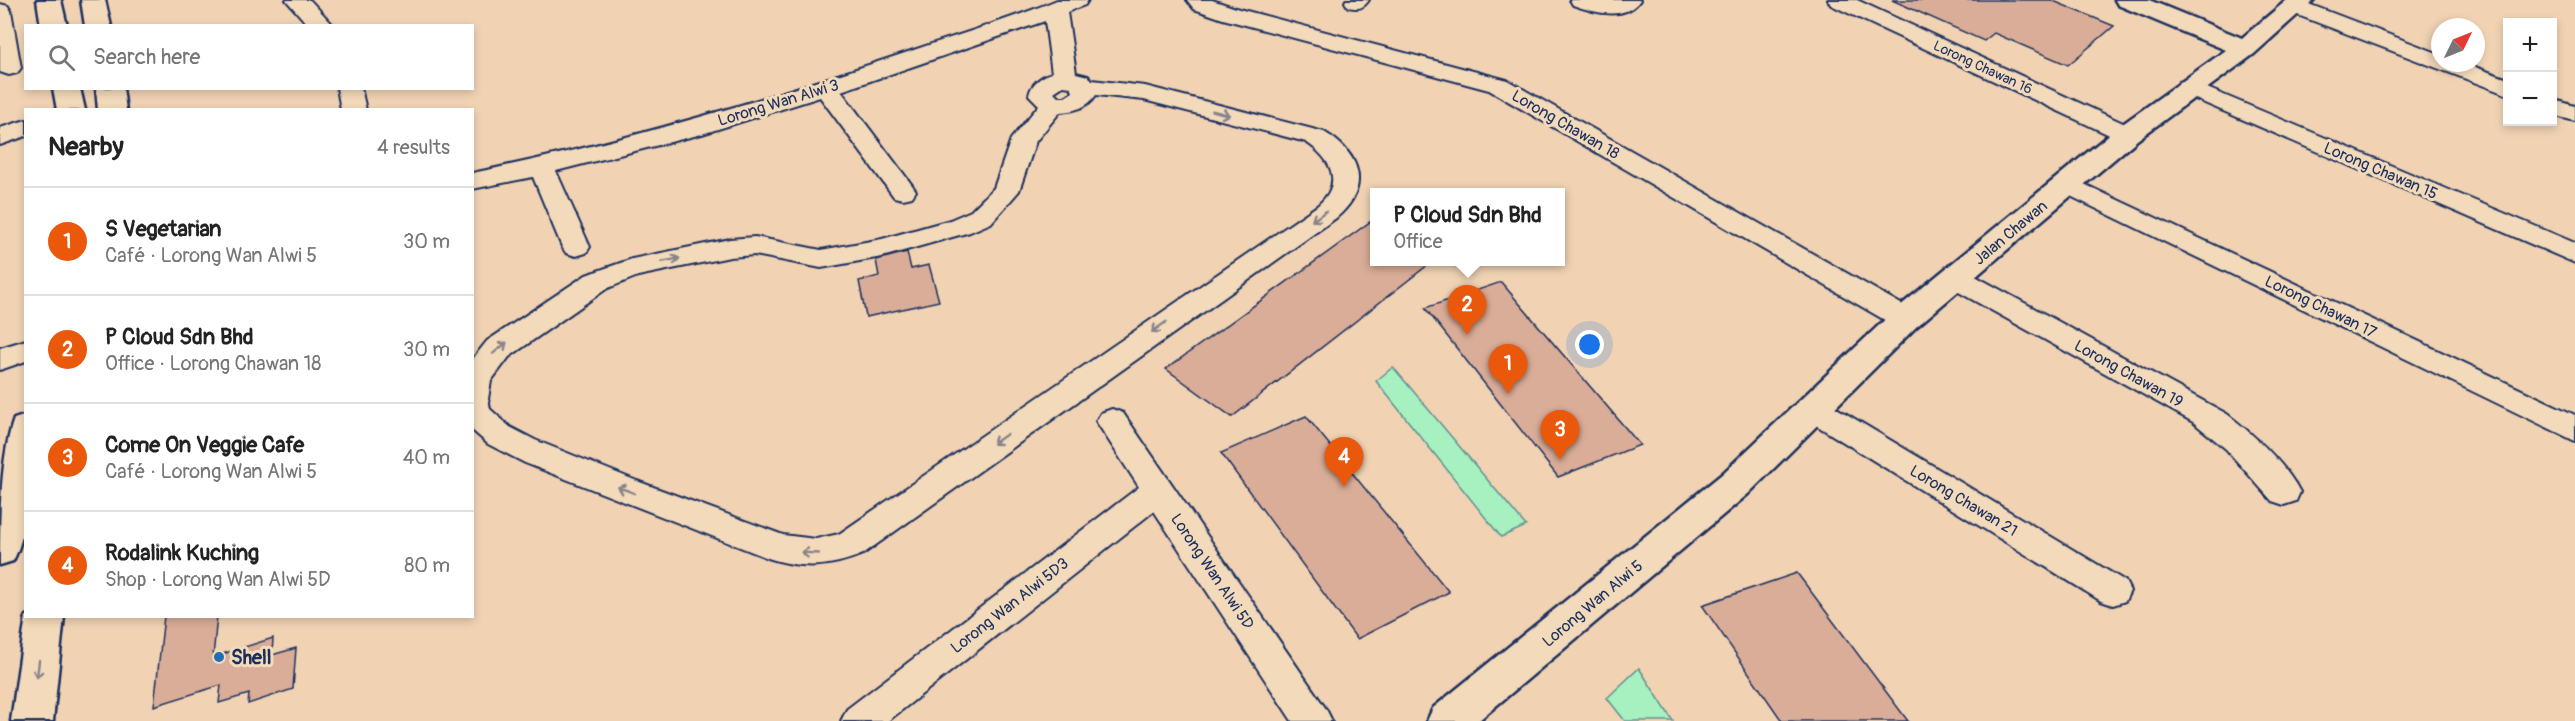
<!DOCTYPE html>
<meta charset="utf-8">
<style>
body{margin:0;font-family:Pangolin,sans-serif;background:#f6f6f6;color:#222}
.controls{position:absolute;right:18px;top:18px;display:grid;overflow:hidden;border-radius:0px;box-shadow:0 3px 9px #0003}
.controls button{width:54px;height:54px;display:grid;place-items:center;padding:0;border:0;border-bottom:2px solid #e0e0e0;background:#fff;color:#222;font:30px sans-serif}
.compass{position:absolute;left:2431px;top:18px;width:54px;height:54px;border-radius:50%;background:#fff;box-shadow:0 3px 9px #0003;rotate:47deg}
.you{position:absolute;left:1590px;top:345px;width:21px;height:21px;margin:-15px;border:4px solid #fff;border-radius:50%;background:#1a73e8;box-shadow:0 0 0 9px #1a73e833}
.badge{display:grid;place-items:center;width:39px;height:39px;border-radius:50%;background:#ea580c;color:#fff;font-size:20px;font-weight:700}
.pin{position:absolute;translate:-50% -50px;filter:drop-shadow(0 2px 3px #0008)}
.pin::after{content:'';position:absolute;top:32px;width:21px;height:18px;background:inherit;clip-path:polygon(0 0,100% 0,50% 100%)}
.popup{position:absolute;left:1370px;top:188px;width:195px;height:78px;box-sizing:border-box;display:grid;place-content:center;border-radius:0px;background:#fff;filter:drop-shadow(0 2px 4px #0005);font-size:20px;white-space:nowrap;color:#767676}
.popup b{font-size:22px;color:#222}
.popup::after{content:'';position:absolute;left:50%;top:100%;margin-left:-12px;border:12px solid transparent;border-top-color:#fff}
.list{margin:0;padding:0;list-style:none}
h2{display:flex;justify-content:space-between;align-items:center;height:78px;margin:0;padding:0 24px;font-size:26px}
h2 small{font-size:20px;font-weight:400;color:#767676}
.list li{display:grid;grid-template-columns:39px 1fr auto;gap:18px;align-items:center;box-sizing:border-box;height:108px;padding:0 24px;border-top:2px solid #e0e0e0}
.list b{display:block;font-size:22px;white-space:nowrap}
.list p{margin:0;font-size:20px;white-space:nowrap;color:#767676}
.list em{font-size:20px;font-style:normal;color:#767676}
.icon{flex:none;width:33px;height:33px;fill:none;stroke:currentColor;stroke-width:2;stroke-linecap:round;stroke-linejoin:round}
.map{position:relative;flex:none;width:2575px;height:721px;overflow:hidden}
.search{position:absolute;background:#fff;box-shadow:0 3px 9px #0003;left:24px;top:24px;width:450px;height:66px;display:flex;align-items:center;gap:15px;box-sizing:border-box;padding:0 21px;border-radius:0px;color:#767676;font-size:22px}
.panel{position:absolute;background:#fff;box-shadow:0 3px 9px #0003;left:24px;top:108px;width:450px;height:510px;border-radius:0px}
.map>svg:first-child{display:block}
</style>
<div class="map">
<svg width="2575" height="721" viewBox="0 0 2575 721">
<rect width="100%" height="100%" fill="#f1d3b4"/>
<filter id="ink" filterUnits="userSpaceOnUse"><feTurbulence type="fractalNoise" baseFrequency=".0167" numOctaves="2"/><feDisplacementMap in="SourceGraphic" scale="12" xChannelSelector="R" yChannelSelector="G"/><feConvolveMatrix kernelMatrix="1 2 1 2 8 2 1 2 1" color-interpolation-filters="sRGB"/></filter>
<g filter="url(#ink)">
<path fill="#a7f1c0" stroke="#61908f" stroke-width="1.5" d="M1393,367l133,159 -25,11 -125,-156z
M1639,668l34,53h-48l-18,-23z"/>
<path fill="#daad98" stroke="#1b2f5e" stroke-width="1.5" d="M1892,0h159l63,26 -46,39 -74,-32 -10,8z
M1374,219v42h59l-201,156 -66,-48z
M907,252l4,17 18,-4 10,36 -73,16 -7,-36 20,-5 -3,-16z
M1501,282l139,163 -82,32 -133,-169z
M1306,416l143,176 -92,47 -136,-186z
M1797,573l111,148h-126l-80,-116z
M164,616h53l-4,41 60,-19 -1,17 24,-7 -3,41 -45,15 1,-10 -30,9 2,-18 -67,21z"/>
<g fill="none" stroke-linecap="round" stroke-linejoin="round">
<g stroke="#1b2f5e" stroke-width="4">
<path id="minor" d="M286,0h24l24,26h-25z
M1057,0h31l-3,5 -18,7 9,61 12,3 4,4 53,6 179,46c37,22 48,56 12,86l-473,336c-33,14 -61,15 -95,4l-243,-95 -37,-19 -16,-14v-70l15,-19 99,-66 46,-16 98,-20 25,-2 66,13 61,-11 68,-19 21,-9 23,-23 17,-49 28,-34 -10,-10c2,-11 12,-19 23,-22l-7,-52 -204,70 71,94 4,6 -4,6 -9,2 -9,-2 -74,-100 -118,37 -146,37 34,76 -4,6 -10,3 -10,-3 -4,-6 -29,-70 -61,12v-16c147,-30 289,-72 430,-119 52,-18 105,-33 155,-54zM1063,86l8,1 2,5 -8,5h-6l-5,-5zM1096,95l48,5 162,42c26,17 38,42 11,64l-478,328 -23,5 -33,-4 -146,-54 -102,-41 -25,-13 -20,-18 -2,-10 3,-18 18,-24 97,-68 32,-13 92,-19 25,-2 66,13 61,-11 88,-25 21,-9 28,-32 17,-50 24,-29c15,-1 27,-4 36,-17z
M1187,0h25l27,9 268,71 408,232 5,7 -5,7 -10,3 -10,-3 -406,-236 -266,-71 -29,-10z
M1346,0h23c-6,9 -11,9 -21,7l-3,-5z
M1570,0h70c-15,22 -47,12 -67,5z
M1828,0h29l279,129 4,5 -4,5 -9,3 -9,-3 -287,-134z
M2298,0l142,54v9h24l44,16v16l-221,-84 -3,-5 3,-5z
M0,4l8,2 3,5 10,57 -4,5 -8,2 -9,-3z
M2188,80l387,163v20l-396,-171 -3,-5 3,-5z
M337,88h24l5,22h-25z
M2552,99l23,7v15l-23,-6z
M26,120v16l-26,9v-17z
M2067,176l508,239v26l-517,-251 -4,-6 4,-6z
M1956,268l10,3 261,143c27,21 57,48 73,78l-4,9 -12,4 -12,-4 -46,-52 -33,-27 -247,-137 -4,-7 4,-7z
M26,340v21l-26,9v-22z
M1814,397l11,4 300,180 5,10 -5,10 -12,4 -12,-4 -298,-184 -4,-8 4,-8z
M1112,409l11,4 203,296 6,12h-40l-138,-210 -266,210h-47l6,-12 292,-222 -43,-66 5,-8z"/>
</g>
<g stroke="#1b2f5e" stroke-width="5">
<path id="tertiary" d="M2115,0h34l93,38 45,-38h27l-60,54 -117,86 -221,187 -168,167 -270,227h-51l6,-13 289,-234 172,-163 223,-183 109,-78 -108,-45z"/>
</g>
<g stroke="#1b2f5e" stroke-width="5">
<path id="primary" d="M37,0h24l6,26h-26z
M81,0h24l6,26h-26z
M53,88h27l5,22h-28z
M96,88h27l3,22h-28z
M26,415c0,45 8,106 -13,146l-13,4c0,-44 0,-107 14,-146z
M26,616h38l-11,105h-42z"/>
</g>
<use href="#minor" fill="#f3daba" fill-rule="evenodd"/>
<use href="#tertiary" fill="#f3daba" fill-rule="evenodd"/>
<use href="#primary" fill="#f3daba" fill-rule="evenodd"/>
</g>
<defs><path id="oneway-shaft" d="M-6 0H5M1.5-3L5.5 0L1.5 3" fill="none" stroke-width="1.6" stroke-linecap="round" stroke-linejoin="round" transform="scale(1.5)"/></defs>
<g stroke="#87848c">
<use href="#oneway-shaft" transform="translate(1221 113) rotate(15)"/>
<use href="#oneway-shaft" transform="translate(1319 216) rotate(144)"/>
<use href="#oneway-shaft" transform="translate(671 260) rotate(-11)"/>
<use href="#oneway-shaft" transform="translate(1159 327) rotate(145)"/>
<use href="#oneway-shaft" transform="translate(500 348) rotate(-39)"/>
<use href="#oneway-shaft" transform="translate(1000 439) rotate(145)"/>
<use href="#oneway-shaft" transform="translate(626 490) rotate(-159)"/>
<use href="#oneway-shaft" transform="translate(810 553) rotate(-177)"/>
<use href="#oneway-shaft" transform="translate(38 669) rotate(97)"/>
</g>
</g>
<circle fill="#1f6fb2" stroke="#f3daba" stroke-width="2" cx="219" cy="657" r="6"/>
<g text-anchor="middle" stroke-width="6" stroke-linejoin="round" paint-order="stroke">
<g font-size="14" fill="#1b2f5e" stroke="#f3daba">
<text transform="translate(1983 67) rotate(25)" y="5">Lorong Chawan 16</text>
</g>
<g font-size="16" fill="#1b2f5e" stroke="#f3daba">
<text transform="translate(778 102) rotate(-17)" y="6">Lorong Wan Alwi 3</text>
<text transform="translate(1566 124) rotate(30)" y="6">Lorong Chawan 18</text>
<text transform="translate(2381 170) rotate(23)" y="6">Lorong Chawan 15</text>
<text transform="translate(2010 232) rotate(-40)" y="6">Jalan Chawan</text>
<text transform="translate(2321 306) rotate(26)" y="6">Lorong Chawan 17</text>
<text transform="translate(2129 373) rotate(29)" y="6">Lorong Chawan 19</text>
<text transform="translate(1964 500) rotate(31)" y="6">Lorong Chawan 21</text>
<text transform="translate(1213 571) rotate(56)" y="6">Lorong Wan Alwi 5D</text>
<text transform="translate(1592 603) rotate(-40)" y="6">Lorong Wan Alwi 5</text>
<text transform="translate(1009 605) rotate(-38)" y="6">Lorong Wan Alwi 5D3</text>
</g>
<g font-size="20" font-weight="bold" fill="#1b2f5e" stroke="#f3daba" text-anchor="start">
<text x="231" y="664">Shell</text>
</g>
</g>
</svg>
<div class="controls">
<button>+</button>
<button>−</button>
</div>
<svg class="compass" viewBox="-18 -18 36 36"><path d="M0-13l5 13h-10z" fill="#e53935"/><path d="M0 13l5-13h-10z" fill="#767676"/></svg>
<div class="you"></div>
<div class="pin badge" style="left:1508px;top:394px">1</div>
<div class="pin badge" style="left:1467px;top:335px">2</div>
<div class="popup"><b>P Cloud Sdn Bhd</b>Office</div>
<div class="pin badge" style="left:1560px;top:460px">3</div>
<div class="pin badge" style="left:1344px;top:487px">4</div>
<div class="search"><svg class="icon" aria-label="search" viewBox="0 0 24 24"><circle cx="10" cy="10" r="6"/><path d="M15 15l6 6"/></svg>Search here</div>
<section class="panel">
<h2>Nearby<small>4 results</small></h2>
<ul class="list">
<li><span class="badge">1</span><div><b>S Vegetarian</b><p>Café · Lorong Wan Alwi 5</p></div><em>30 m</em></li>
<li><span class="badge">2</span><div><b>P Cloud Sdn Bhd</b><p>Office · Lorong Chawan 18</p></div><em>30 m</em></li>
<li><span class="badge">3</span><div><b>Come On Veggie Cafe</b><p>Café · Lorong Wan Alwi 5</p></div><em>40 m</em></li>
<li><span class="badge">4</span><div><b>Rodalink Kuching</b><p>Shop · Lorong Wan Alwi 5D</p></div><em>80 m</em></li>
</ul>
</section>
</div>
